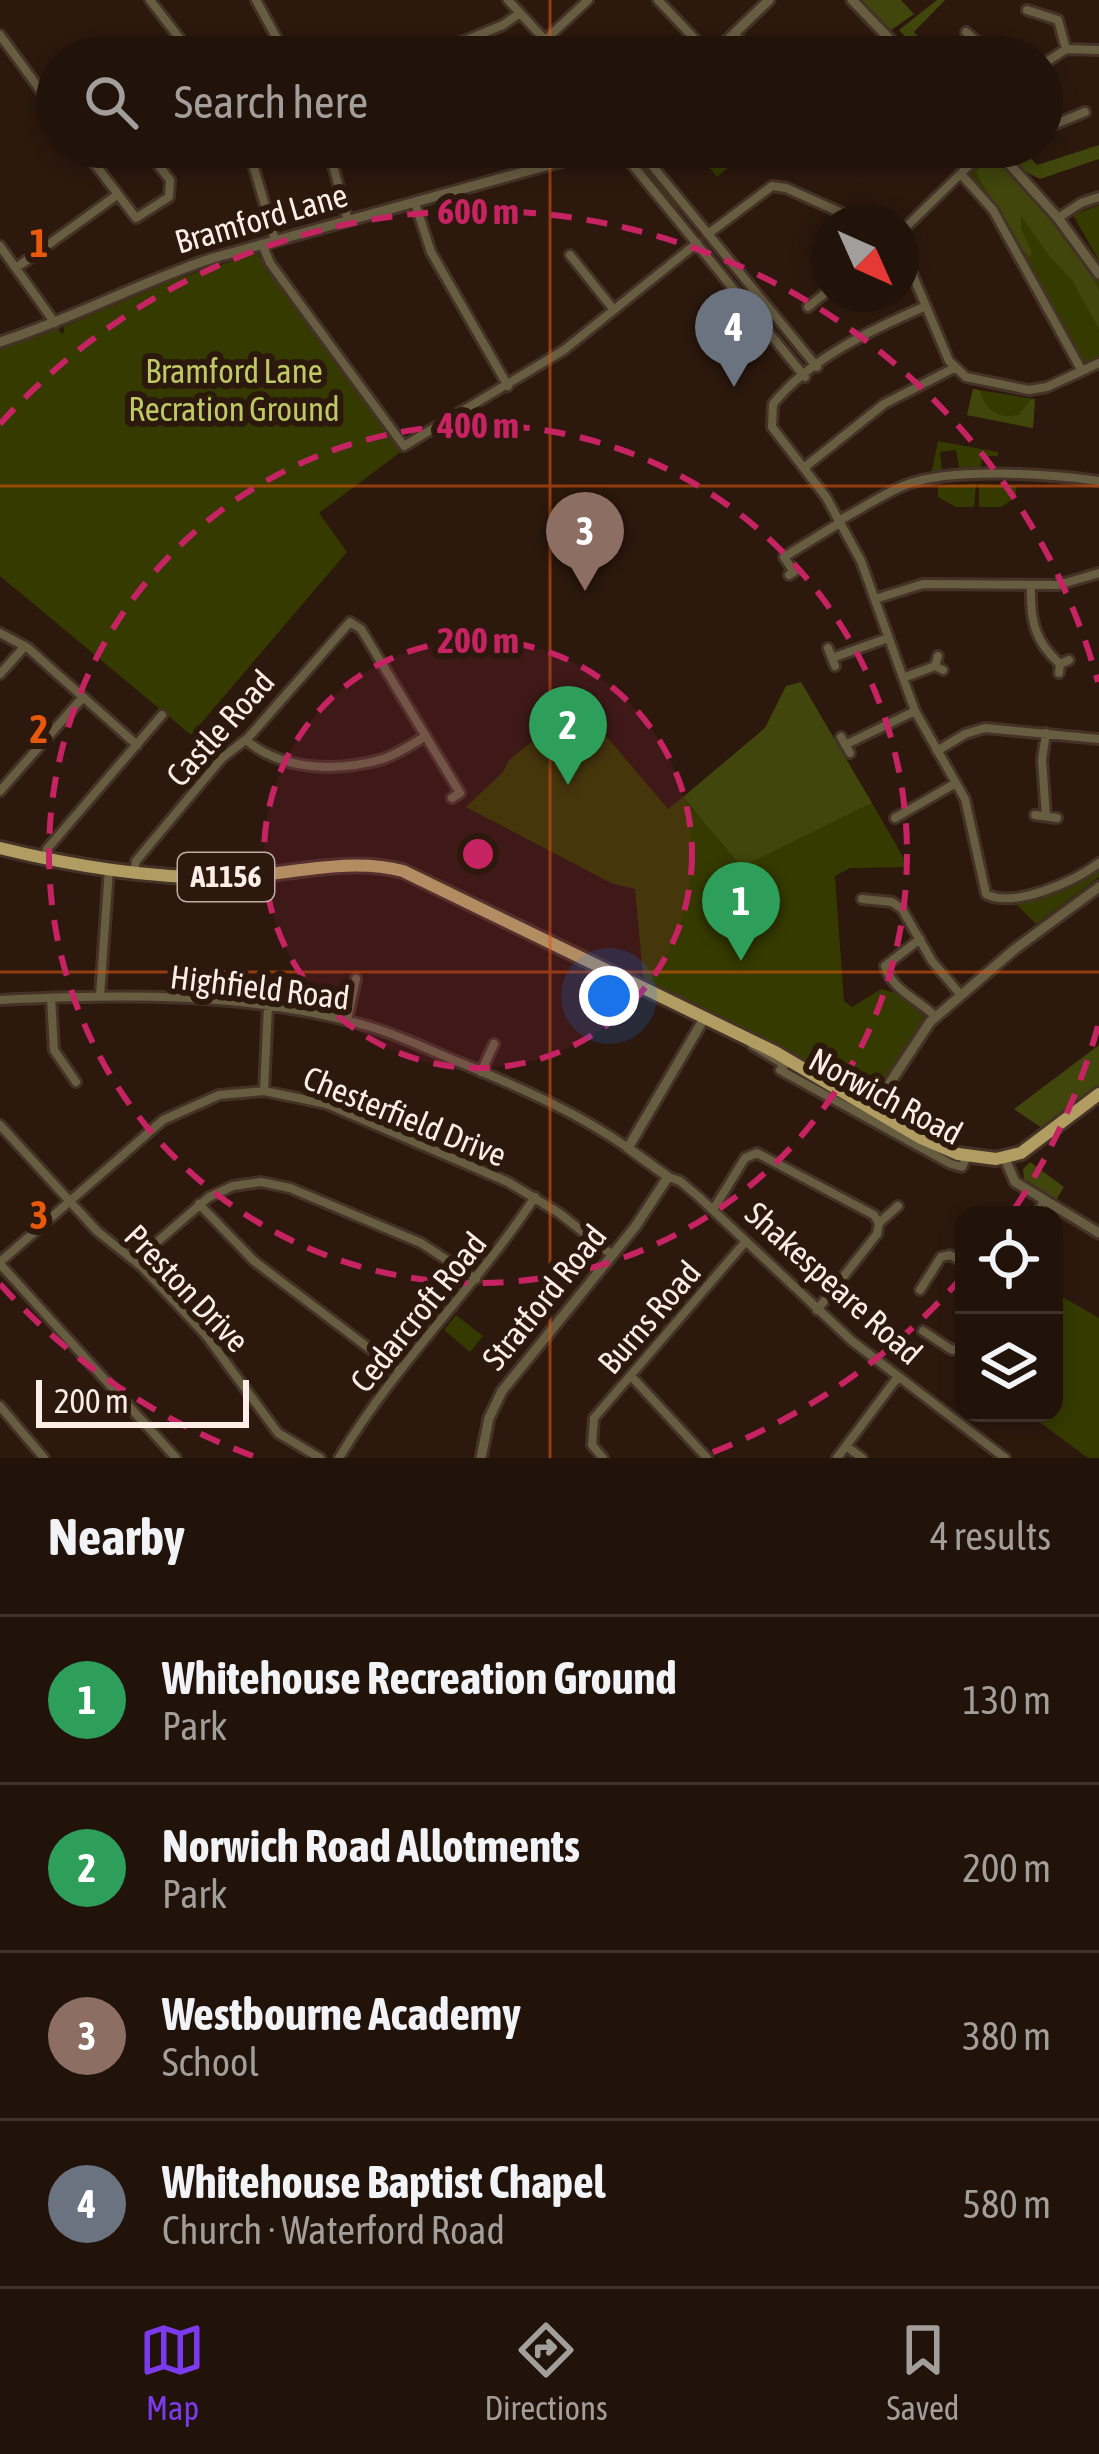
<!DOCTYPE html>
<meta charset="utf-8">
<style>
body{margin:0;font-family:"Asap Condensed",sans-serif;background:#2d2018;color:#f1f3f6}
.controls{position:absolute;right:36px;bottom:36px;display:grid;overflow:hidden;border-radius:24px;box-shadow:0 6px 18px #0003}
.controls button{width:108px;height:108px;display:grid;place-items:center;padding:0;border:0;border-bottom:3px solid #3e322b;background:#21120a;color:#f1f3f6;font:60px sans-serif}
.compass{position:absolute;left:811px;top:204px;width:108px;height:108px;border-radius:50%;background:#21120a;box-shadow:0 6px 18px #0003;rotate:135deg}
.scale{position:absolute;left:36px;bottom:30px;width:213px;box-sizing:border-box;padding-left:12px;border:6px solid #fcede6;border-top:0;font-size:33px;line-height:42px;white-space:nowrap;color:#fcede6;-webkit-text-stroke:9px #2c180d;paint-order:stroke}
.you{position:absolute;left:609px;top:996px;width:42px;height:42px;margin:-30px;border:9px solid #fff;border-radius:50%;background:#1a73e8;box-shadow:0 0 0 18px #1a73e833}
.badge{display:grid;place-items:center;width:78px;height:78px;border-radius:50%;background:#7c3aed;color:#fff;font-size:39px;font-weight:700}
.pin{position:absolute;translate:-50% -99px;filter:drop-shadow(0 3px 6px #0008)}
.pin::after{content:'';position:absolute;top:63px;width:42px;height:36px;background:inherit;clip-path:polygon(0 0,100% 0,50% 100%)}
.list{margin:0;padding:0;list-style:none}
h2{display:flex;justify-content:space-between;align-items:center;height:156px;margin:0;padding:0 48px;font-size:51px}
h2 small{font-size:39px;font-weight:400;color:#a29e9c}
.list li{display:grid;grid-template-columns:78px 1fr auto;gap:36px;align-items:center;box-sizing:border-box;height:168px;padding:0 48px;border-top:3px solid #3e322b}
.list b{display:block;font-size:45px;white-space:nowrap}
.list p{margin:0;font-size:39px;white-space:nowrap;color:#a29e9c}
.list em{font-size:39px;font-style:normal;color:#a29e9c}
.icon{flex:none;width:66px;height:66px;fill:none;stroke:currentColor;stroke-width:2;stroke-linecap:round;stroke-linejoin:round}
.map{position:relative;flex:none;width:1099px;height:1458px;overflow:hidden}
.search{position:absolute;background:#21120a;box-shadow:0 6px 18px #0003;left:36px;right:36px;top:36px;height:132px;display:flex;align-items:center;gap:30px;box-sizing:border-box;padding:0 42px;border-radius:66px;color:#a29e9c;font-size:45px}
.sheet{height:828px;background:#21120a}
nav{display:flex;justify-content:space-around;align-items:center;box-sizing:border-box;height:168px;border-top:3px solid #3e322b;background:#21120a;font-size:33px;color:#a29e9c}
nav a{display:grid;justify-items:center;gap:6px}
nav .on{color:#7c3aed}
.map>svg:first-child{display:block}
</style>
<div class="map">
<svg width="1099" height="1458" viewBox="0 0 1099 1458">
<rect width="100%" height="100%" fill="#2c180d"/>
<path fill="#353a00" d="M623,147h10l-2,4 4,-1 43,52 -1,6h-6z
M692,147h61l-36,30z
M986,153l10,3 59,65 44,60v79l-10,4 -8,-4 -83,-146 -28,-34 -1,-10z
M1099,205v56l-26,-46z
M257,253l145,198 -83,62 28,39 -156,183 -191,-159v-229l58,-18 4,5 3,-3 -2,-4 110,-47z
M973,389l62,10 -2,29 -66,-13z
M938,441l60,11v4h-16l-1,12 24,2 -2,3 -47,-1 -2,-3 5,-2 -3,-17 -16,2 2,17 4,1 -15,4z
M976,484l-2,23h-18l-18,-10v-11z
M979,484l37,2v11l-15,10h-22z
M579,704l89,105 15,-12 57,69 132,-63 37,64 -59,1 -15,8 9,125 8,6 29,-18 19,5 30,28 -58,88 -228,-123 -9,-98 -24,-6 -145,-76 37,-35 6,-12z
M1099,866v11l-63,47 -23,-23 55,-12z
M1054,1292l45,26v140h-11l-61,-45h27z
M456,1315l27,21 -13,16 -26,-22z"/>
<path fill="#40460c" d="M860,0h41l13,14 -24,17z
M937,0h8l-31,32 22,25h-10l-27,-27z
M1099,145v14l-59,20 -16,-8 -21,-24h17l17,18z
M992,158c27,21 97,102 107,133 0,10 0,27 0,38l-27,-49 -22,-23 -29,-41v13l11,23 -2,5 -7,-6 -47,-78 9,-14z
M973,389l6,1c9,21 17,29 40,25l11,-15 5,-1 -2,29 -66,-13z
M801,682l71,121 -131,64 -58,-70 82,-69 21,-42z
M1099,1045v41l-56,43 -29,-20z
M1030,1162l34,25 -8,13 -32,-21 -1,-10z"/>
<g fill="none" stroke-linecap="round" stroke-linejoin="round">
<g stroke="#453227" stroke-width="14">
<path id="minor" d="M150,0l44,57
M256,0l31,57
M508,0l37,40
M658,0l53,56
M1027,10l31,10 8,29
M966,32l28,25
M734,34l22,23
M0,35l57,78
M425,57l78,-32 17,-12
M527,57l61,-57
M614,57l7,-7
M1042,65l24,-16 33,1
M1042,125h11l32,-13
M82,147l54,71 33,-21 1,-17 -11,-14
M248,147l27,93
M328,147l20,74
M618,147l187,230
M637,147l180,220
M961,174l32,36 89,161
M415,203l16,49 77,134
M1058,218l23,-15 18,-6
M901,232l87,-85
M708,234l64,-48 14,2 76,34
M262,244l8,19 134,183 160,-96 133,-107
M0,246l55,77
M901,247l48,114 17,16 63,13 18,-3 52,-24
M570,255l44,55
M16,268l101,-73
M926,306c-53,23 -116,52 -153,98l-1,23 54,70 35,64 54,150 50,88 21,95c28,15 89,-13 113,-31
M808,307l21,-17
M805,467l79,-63 70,-36
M840,520c23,-12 44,-27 68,-36 47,-17 141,-10 191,-3
M789,575l5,-3 -10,-15 57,-35
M1031,586c-1,33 3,55 29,78
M875,599l48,-15 135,1 41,-12
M0,633l28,15 109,97
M828,648l7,18
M938,656l-3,10 8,4
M832,658l56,-20
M1059,673l1,-9 9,-4
M0,674l25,-28
M903,678l32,-12
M841,737l9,16
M246,740c36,31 92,32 137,19 15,-5 29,-15 43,-23
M845,745l70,-34
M937,751l28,-17 20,-6 114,11
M0,791l83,-94
M1035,815l22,3
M1046,816l-4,-56 4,-27
M895,818l61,-35
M45,857l2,-8 115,-134
M134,872l2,-11 86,-103 26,-20 102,-116 11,7 99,164 -8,5
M862,899l30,3 10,7 30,52 28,33
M920,939l-35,27c7,24 34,34 51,51
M100,996l9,-127
M51,998l3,52 22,32
M0,1000c120,-6 247,-8 364,25 35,9 68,27 102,40 57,24 112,48 162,83
M347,1020l9,-41
M752,1045l33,20
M786,1060l-6,10 171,94 11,3 5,-11
M481,1072l13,-28
M264,1091l4,-85
M0,1125l97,106 45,36 63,67 73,99 42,25
M668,1177l12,4 20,17 152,143 153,117
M199,1204l55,57 145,110
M713,1210l32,-52 12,-5 117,62 5,8
M1038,1215l6,-16
M879,1223l19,-17
M135,1261l74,-64 24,-11 28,-4 29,6 131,55 55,36
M0,1262l163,-142 56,-25 45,-4 63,13 181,78 51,31 53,42
M0,1264l176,194
M920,1290l21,-33 9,-2 14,7
M817,1310l60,-76 2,-11
M923,1331l29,19 12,-2
M631,1376l76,82
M0,1406l44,52
M846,1446l16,12
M339,1458c56,-94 136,-170 196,-261
M603,1458l-11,-13 2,-27 152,-177
M837,1458l60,-80"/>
</g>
<g stroke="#453227" stroke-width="15">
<path id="tertiary" d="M852,0l55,57
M710,57l59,-57
M994,147l64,71 41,56
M0,342c73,-23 140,-60 213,-84l401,-111
M872,1110l58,-88 85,-73 84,-62
M1005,1159l10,23 84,51
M481,1458l8,-40 13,-27 133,-164 33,-50 -40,-29 77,-131"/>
</g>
<g stroke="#453227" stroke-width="18">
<path id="primary" d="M0,848c77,19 158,32 238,29 55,-3 111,-20 165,-6l372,181 146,86 37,16 38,5 25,-6 78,-59"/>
</g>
<use href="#minor" stroke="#675d41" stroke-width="8"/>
<use href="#tertiary" stroke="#675d41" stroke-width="9"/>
<use href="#primary" stroke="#b19c61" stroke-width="12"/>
</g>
<path fill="none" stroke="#e8590c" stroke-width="3" stroke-opacity="0.55" d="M550,0v57M550,147v1311M0,486h1099M0,972h1099"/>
<circle cx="478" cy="854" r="214" fill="#c52362" fill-opacity=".12"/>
<g fill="none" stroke="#c52362" stroke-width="6" stroke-dasharray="21 15">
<circle cx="478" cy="854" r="214"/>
<circle cx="478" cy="854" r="429"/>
<path d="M1098 1026A643 643 0 0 1 1011 1214M963 1276A643 643 0 0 1 703 1456M253 1456A643 643 0 0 1 0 1284M0 424A643 643 0 0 1 1098 682"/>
</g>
<g text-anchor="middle" stroke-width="12" stroke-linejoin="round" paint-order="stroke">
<rect fill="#2c180d" stroke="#beada5" stroke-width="3" x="178" y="853" width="96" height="48" rx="9"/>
<g font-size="30" font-weight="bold" fill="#fcede6">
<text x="226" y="887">A1156</text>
</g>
<g font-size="33" fill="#fcede6" stroke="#2c180d">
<text transform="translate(261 218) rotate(-16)" y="12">Bramford Lane</text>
<text transform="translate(220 728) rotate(-48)" y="12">Castle Road</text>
<text transform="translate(260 987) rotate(7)" y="12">Highfield Road</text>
<text transform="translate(886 1096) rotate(28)" y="12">Norwich Road</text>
<text transform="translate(405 1116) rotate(22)" y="12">Chesterfield Drive</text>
<text transform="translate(834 1283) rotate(42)" y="12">Shakespeare Road</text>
<text transform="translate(187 1288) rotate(46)" y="12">Preston Drive</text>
<text transform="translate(544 1297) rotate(-51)" y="12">Stratford Road</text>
<text transform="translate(418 1312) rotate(-51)" y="12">Cedarcroft Road</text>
<text transform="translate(649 1317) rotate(-49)" y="12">Burns Road</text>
</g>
<g font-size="33" fill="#bdc964" stroke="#2c180d">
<text x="234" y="383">Bramford Lane<tspan x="234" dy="38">Recration Ground</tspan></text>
</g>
</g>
<g font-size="39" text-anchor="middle" font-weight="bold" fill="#e8590c" stroke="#2c180d" stroke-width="12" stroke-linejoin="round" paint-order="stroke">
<text x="39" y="257">1</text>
<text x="39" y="743">2</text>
<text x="39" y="1229">3</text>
</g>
<circle cx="478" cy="854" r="18" fill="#c52362" stroke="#2c180d" stroke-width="6"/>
<g font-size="36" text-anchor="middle" font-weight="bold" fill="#c52362" stroke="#2c180d" stroke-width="12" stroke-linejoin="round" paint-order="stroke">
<text x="478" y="224">600 m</text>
<text x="478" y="438">400 m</text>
<text x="478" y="653">200 m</text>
</g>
</svg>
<div class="controls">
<button><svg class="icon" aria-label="locate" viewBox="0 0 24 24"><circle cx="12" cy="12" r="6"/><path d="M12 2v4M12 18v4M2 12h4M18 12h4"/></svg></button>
<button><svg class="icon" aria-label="layers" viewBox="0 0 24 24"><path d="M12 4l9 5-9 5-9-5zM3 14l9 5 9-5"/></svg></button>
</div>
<svg class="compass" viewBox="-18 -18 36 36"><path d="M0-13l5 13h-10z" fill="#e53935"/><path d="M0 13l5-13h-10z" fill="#a29e9c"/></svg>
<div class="scale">200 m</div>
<div class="you"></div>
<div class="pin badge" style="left:741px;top:961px;background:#2e9e5b">1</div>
<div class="pin badge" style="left:568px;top:785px;background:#2e9e5b">2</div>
<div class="pin badge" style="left:585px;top:591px;background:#8d6e63">3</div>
<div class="pin badge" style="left:734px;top:387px;background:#6b7280">4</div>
<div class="search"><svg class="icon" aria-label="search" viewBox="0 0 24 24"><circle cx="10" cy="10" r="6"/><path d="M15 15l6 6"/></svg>Search here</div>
</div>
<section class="sheet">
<h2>Nearby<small>4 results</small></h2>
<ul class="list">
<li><span class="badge" style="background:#2e9e5b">1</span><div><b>Whitehouse Recreation Ground</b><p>Park</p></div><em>130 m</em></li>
<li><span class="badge" style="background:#2e9e5b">2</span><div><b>Norwich Road Allotments</b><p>Park</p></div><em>200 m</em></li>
<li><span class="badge" style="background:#8d6e63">3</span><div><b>Westbourne Academy</b><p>School</p></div><em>380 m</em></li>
<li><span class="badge" style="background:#6b7280">4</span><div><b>Whitehouse Baptist Chapel</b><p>Church · Waterford Road</p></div><em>580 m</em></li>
</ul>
</section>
<nav>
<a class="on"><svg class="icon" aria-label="map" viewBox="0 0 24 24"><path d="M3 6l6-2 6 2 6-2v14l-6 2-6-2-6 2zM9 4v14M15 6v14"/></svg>Map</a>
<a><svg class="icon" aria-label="directions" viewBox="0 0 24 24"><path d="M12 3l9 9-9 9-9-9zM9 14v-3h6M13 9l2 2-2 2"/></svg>Directions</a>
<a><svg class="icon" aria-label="saved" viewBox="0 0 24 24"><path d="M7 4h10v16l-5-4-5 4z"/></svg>Saved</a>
</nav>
